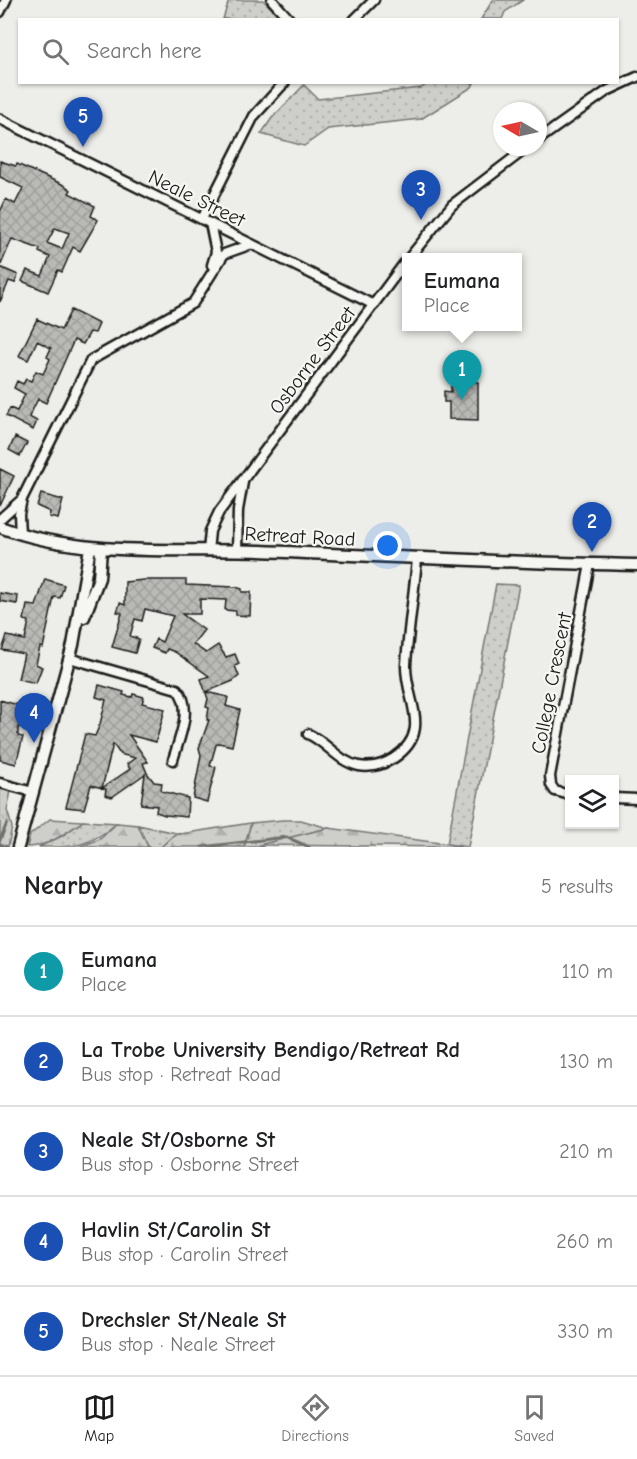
<!DOCTYPE html>
<meta charset="utf-8">
<style>
body{margin:0;font-family:"Comic Neue",sans-serif;background:#f6f6f6;color:#202124}
.controls{position:absolute;right:18px;bottom:18px;display:grid;overflow:hidden;border-radius:0px;box-shadow:0 2px 4px #0004}
.controls button{width:54px;height:54px;display:grid;place-items:center;padding:0;border:0;border-bottom:2px solid #e0e0e0;background:#fff;color:#202124;font:30px sans-serif}
.compass{position:absolute;left:493px;top:102px;width:54px;height:54px;border-radius:50%;background:#fff;box-shadow:0 2px 4px #0004;rotate:279deg}
.you{position:absolute;left:388px;top:546px;width:21px;height:21px;margin:-15px;border:4px solid #fff;border-radius:50%;background:#1a73e8;box-shadow:0 0 0 9px #1a73e833}
.badge{display:grid;place-items:center;width:39px;height:39px;border-radius:50%;background:#1c1c1c;color:#fff;font-size:20px;font-weight:700}
.pin{position:absolute;translate:-50% -50px;filter:drop-shadow(0 2px 3px #0008)}
.pin::after{content:'';position:absolute;top:32px;width:21px;height:18px;background:inherit;clip-path:polygon(0 0,100% 0,50% 100%)}
.popup{position:absolute;left:402px;top:253px;width:120px;height:78px;box-sizing:border-box;display:grid;place-content:center;border-radius:0px;background:#fff;filter:drop-shadow(0 2px 4px #0005);font-size:20px;white-space:nowrap;color:#757577}
.popup b{font-size:22px;color:#202124}
.popup::after{content:'';position:absolute;left:50%;top:100%;margin-left:-12px;border:12px solid transparent;border-top-color:#fff}
.list{margin:0;padding:0;list-style:none}
h2{display:flex;justify-content:space-between;align-items:center;height:78px;margin:0;padding:0 24px;font-size:26px}
h2 small{font-size:20px;font-weight:400;color:#757577}
.list li{display:grid;grid-template-columns:39px 1fr auto;gap:18px;align-items:center;box-sizing:border-box;height:90px;padding:0 24px;border-top:2px solid #e0e0e0}
.list b{display:block;font-size:22px;white-space:nowrap}
.list p{margin:0;font-size:20px;white-space:nowrap;color:#757577}
.list em{font-size:20px;font-style:normal;color:#757577}
.icon{flex:none;width:33px;height:33px;fill:none;stroke:currentColor;stroke-width:2;stroke-linecap:round;stroke-linejoin:round}
.map{position:relative;flex:none;width:637px;height:847px;overflow:hidden}
.search{position:absolute;background:#fff;box-shadow:0 2px 4px #0004;left:18px;right:18px;top:18px;height:66px;display:flex;align-items:center;gap:15px;box-sizing:border-box;padding:0 21px;border-radius:0px;color:#757577;font-size:22px}
.sheet{height:528px;background:#fff}
nav{display:flex;justify-content:space-around;align-items:center;box-sizing:border-box;height:84px;border-top:2px solid #e0e0e0;background:#fff;font-size:16px;color:#757577}
nav a{display:grid;justify-items:center;gap:3px}
nav .on{color:#1c1c1c}
.map>svg:first-child{display:block}
</style>
<div class="map">
<svg width="637" height="847" viewBox="0 0 637 847">
<defs>
<pattern id="grass-dots" width="8" height="8" patternUnits="userSpaceOnUse" patternTransform="scale(1.5)"><rect width="8" height="8" fill="#cececb"/><path d="M2 2h.1M6 6h.1" fill="none" stroke="#b0b0ae" stroke-width="1.8" stroke-linecap="round"/></pattern>
<pattern id="forest-firs" width="22" height="20" patternUnits="userSpaceOnUse" patternTransform="scale(1.5)"><rect width="22" height="20" fill="#cececb"/><path d="M5 1l3.5 6h-7zM16 11l3.5 6h-7z" fill="#b0b0ae"/></pattern>
<pattern id="park-tufts" width="24" height="20" patternUnits="userSpaceOnUse" patternTransform="scale(1.5)"><rect width="24" height="20" fill="#cececb"/><path d="M3 7l-1-3M5 7V3M7 7l1-3M15 17l-1-3M17 17v-4M19 17l1-3" fill="none" stroke="#b0b0ae"/></pattern>
<pattern id="building-cross-hatch" width="8" height="8" patternUnits="userSpaceOnUse" patternTransform="scale(1.5)"><rect width="8" height="8" fill="#b9b9b6"/><path d="M0 0l8 8M0 8l8-8" fill="none" stroke="#9e9e9c"/></pattern>
</defs>
<rect width="100%" height="100%" fill="#edede9"/>
<filter id="ink" filterUnits="userSpaceOnUse"><feTurbulence type="fractalNoise" baseFrequency=".0167" numOctaves="2"/><feDisplacementMap in="SourceGraphic" scale="12" xChannelSelector="R" yChannelSelector="G"/><feConvolveMatrix kernelMatrix="1 2 1 2 8 2 1 2 1" color-interpolation-filters="sRGB"/></filter>
<g filter="url(#ink)">
<path fill="url(#grass-dots)" stroke="#757574" stroke-width="1.5" d="M229,0h34l19,19h-59z
M493,0h30l-18,12 -3,7h-21z
M430,82l44,1 -2,4 -51,32 -93,10 -24,17 -43,-12 11,-16 32,-33 14,14 103,-11z
M496,584l23,1 -51,262 -21,-3z
M283,820h18l27,8 -68,17 3,2h-19l7,-24z
M83,821l34,2c-28,24 -41,24 -78,24l23,-11z
M138,825l43,9 -7,1 -13,12h-13z"/>
<path fill="url(#forest-firs)" stroke="#757574" stroke-width="1.5" d="M50,819l33,2c-17,12 -36,26 -56,26l3,-12z
M117,823l21,2 10,22h-69l21,-8z
M251,823l-7,24h-83l13,-12z
M328,828l119,16 14,3 -202,-2z"/>
<path fill="url(#park-tufts)" stroke="#757574" stroke-width="1.5" d="M0,788l11,3 -4,19 5,17 -4,20h-8z"/>
<g fill="none" stroke-linecap="round" stroke-linejoin="round">
<path stroke="#6f6f6d" stroke-width="3" d="M0,840l7,-17
M0,844l7,3
M202,847l84,-10 23,10"/>
</g>
<path fill="url(#building-cross-hatch)" stroke="#1c1c1c" stroke-width="1.5" fill-rule="evenodd" d="M0,161l16,5 1,-2 47,21 7,5 -2,3 26,13 -4,10 7,4 -18,31 -7,-4 -11,25 -4,-2 -10,22 -26,-11 5,-11 15,6 8,-19 -11,-5 1,-3 -28,-10 -12,28 18,8 -3,8 -6,-2 -9,21v-90l6,-13 9,5 8,-16 -23,-11zM55,228l14,5 -7,16 -15,-6z
M71,310l28,14 -4,9 -5,-1 -7,12 -9,-4 -28,63 -8,-4 -9,18 8,4 -4,9 -27,-14 4,-8 7,3 8,-17 -11,-6 3,-7 6,3 3,-5 5,2 5,-10 7,3 7,-15 -3,-2 4,-9 -14,-7 -9,19 -9,-4 18,-37 24,11z
M451,381l27,1v38l-29,-1v-17h-5v-11l7,1z
M15,437l12,6 -7,13 -11,-6z
M0,469l14,7 -14,30z
M41,494l22,6 -5,19 -9,-2 1,-5 -13,-6z
M45,579l19,6 -4,13 -6,-1 -11,51 -3,-1 -4,17 6,3 -6,16 -18,-4 6,-25 -22,-4 5,-14 18,4 4,-19 -5,-1 3,-15 9,1z
M144,580h42v5l50,2 6,2v3h9l-1,24 -14,-1v-4l-11,-1 1,-10 -26,-1v15h-18l22,16 -11,14 13,9 12,-8 8,12 9,-3 4,10 -4,2 4,10 -6,5 -27,11 22,5 -2,9 14,4 -8,36 -13,-3 -3,2 -6,21 6,1 -9,35 -14,-4 8,-43 -2,-7 10,-28h-2l2,-12 -3,-1 2,-8 -7,-20 8,-3 -34,-24 -8,-3 -2,4 -13,-5 4,-9 6,3 11,-26 -28,-7 -3,12 -7,-2 -5,17 9,3 -4,14 -23,-6 10,-34 -5,-1 3,-9 5,2v-23z
M0,593l18,3 -1,8 -17,-3z
M99,685l25,7 -1,3 9,2 1,-3 11,3 -2,6 23,6 -9,33 -27,-7 19,27 -5,1 4,10 7,9 8,1 -1,8 27,7 -1,19 -22,-2 -9,-3 1,-6 -16,-2 4,-30 -33,23 -7,-2 1,-6 -15,-4 -7,24 -18,-2 19,-73 10,2 5,-12 6,-24 -10,-3zM113,744l7,10 15,4 -8,6 3,5 -28,19z
M0,700l25,7 -7,23v6l5,1 -7,27 -16,-4z"/>
<g fill="none" stroke-linecap="round" stroke-linejoin="round">
<g stroke="#1c1c1c" stroke-width="13">
<path id="minor" d="M272,0l18,20
M0,12l6,-12
M354,20l20,-20
M0,119l374,186
M538,140l69,-49 30,-14
M202,219l52,-103 31,-34
M210,223l6,29 -4,13
M409,258l43,-53 76,-58
M0,519l20,-18
M20,534l-1,-20 3,-15 69,-139 102,-57 31,-49 28,-10
M208,551l2,-20 9,-19 187,-251
M237,551l1,-41 5,-28
M69,658l108,31c17,19 2,49 -4,71
M308,734c19,8 30,28 51,32 12,2 24,-1 35,-8 40,-27 11,-58 12,-93 2,-35 8,-71 11,-106
M0,783l33,9
M570,795l-15,-4 -4,-6 -1,-9 40,-212
M614,798l23,1"/>
</g>
<g stroke="#1c1c1c" stroke-width="15">
<path id="tertiary" d="M0,527c84,31 172,21 260,24 126,5 251,12 377,14
M84,617l15,-39 2,-29
M18,847l55,-202 17,-97"/>
</g>
<use href="#minor" stroke="#f6f6f2" stroke-width="8"/>
<use href="#tertiary" stroke="#f6f6f2" stroke-width="10"/>
</g>
</g>
<g text-anchor="middle" stroke-width="4.5" stroke-linejoin="round" paint-order="stroke">
<g font-size="20" fill="#1c1c1c" stroke="#f6f6f2">
<text transform="translate(197 198) rotate(26)" y="7">Neale Street</text>
<text transform="translate(312 360) rotate(-53)" y="7">Osborne Street</text>
<text transform="translate(300 536) rotate(3)" y="7">Retreat Road</text>
<text transform="translate(551 683) rotate(-79)" y="7">College Crescent</text>
</g>
</g>
</svg>
<div class="controls">
<button><svg class="icon" aria-label="layers" viewBox="0 0 24 24"><path d="M12 4l9 5-9 5-9-5zM3 14l9 5 9-5"/></svg></button>
</div>
<svg class="compass" viewBox="-18 -18 36 36"><path d="M0-13l5 13h-10z" fill="#e53935"/><path d="M0 13l5-13h-10z" fill="#757577"/></svg>
<div class="you"></div>
<div class="pin badge" style="left:462px;top:400px;background:#0f9aa8">1</div>
<div class="popup"><b>Eumana</b>Place</div>
<div class="pin badge" style="left:592px;top:552px;background:#1a4fb4">2</div>
<div class="pin badge" style="left:421px;top:220px;background:#1a4fb4">3</div>
<div class="pin badge" style="left:34px;top:743px;background:#1a4fb4">4</div>
<div class="pin badge" style="left:83px;top:147px;background:#1a4fb4">5</div>
<div class="search"><svg class="icon" aria-label="search" viewBox="0 0 24 24"><circle cx="10" cy="10" r="6"/><path d="M15 15l6 6"/></svg>Search here</div>
</div>
<section class="sheet">
<h2>Nearby<small>5 results</small></h2>
<ul class="list">
<li><span class="badge" style="background:#0f9aa8">1</span><div><b>Eumana</b><p>Place</p></div><em>110 m</em></li>
<li><span class="badge" style="background:#1a4fb4">2</span><div><b>La Trobe University Bendigo/Retreat Rd</b><p>Bus stop · Retreat Road</p></div><em>130 m</em></li>
<li><span class="badge" style="background:#1a4fb4">3</span><div><b>Neale St/Osborne St</b><p>Bus stop · Osborne Street</p></div><em>210 m</em></li>
<li><span class="badge" style="background:#1a4fb4">4</span><div><b>Havlin St/Carolin St</b><p>Bus stop · Carolin Street</p></div><em>260 m</em></li>
<li><span class="badge" style="background:#1a4fb4">5</span><div><b>Drechsler St/Neale St</b><p>Bus stop · Neale Street</p></div><em>330 m</em></li>
</ul>
</section>
<nav>
<a class="on"><svg class="icon" aria-label="map" viewBox="0 0 24 24"><path d="M3 6l6-2 6 2 6-2v14l-6 2-6-2-6 2zM9 4v14M15 6v14"/></svg>Map</a>
<a><svg class="icon" aria-label="directions" viewBox="0 0 24 24"><path d="M12 3l9 9-9 9-9-9zM9 14v-3h6M13 9l2 2-2 2"/></svg>Directions</a>
<a><svg class="icon" aria-label="saved" viewBox="0 0 24 24"><path d="M7 4h10v16l-5-4-5 4z"/></svg>Saved</a>
</nav>
